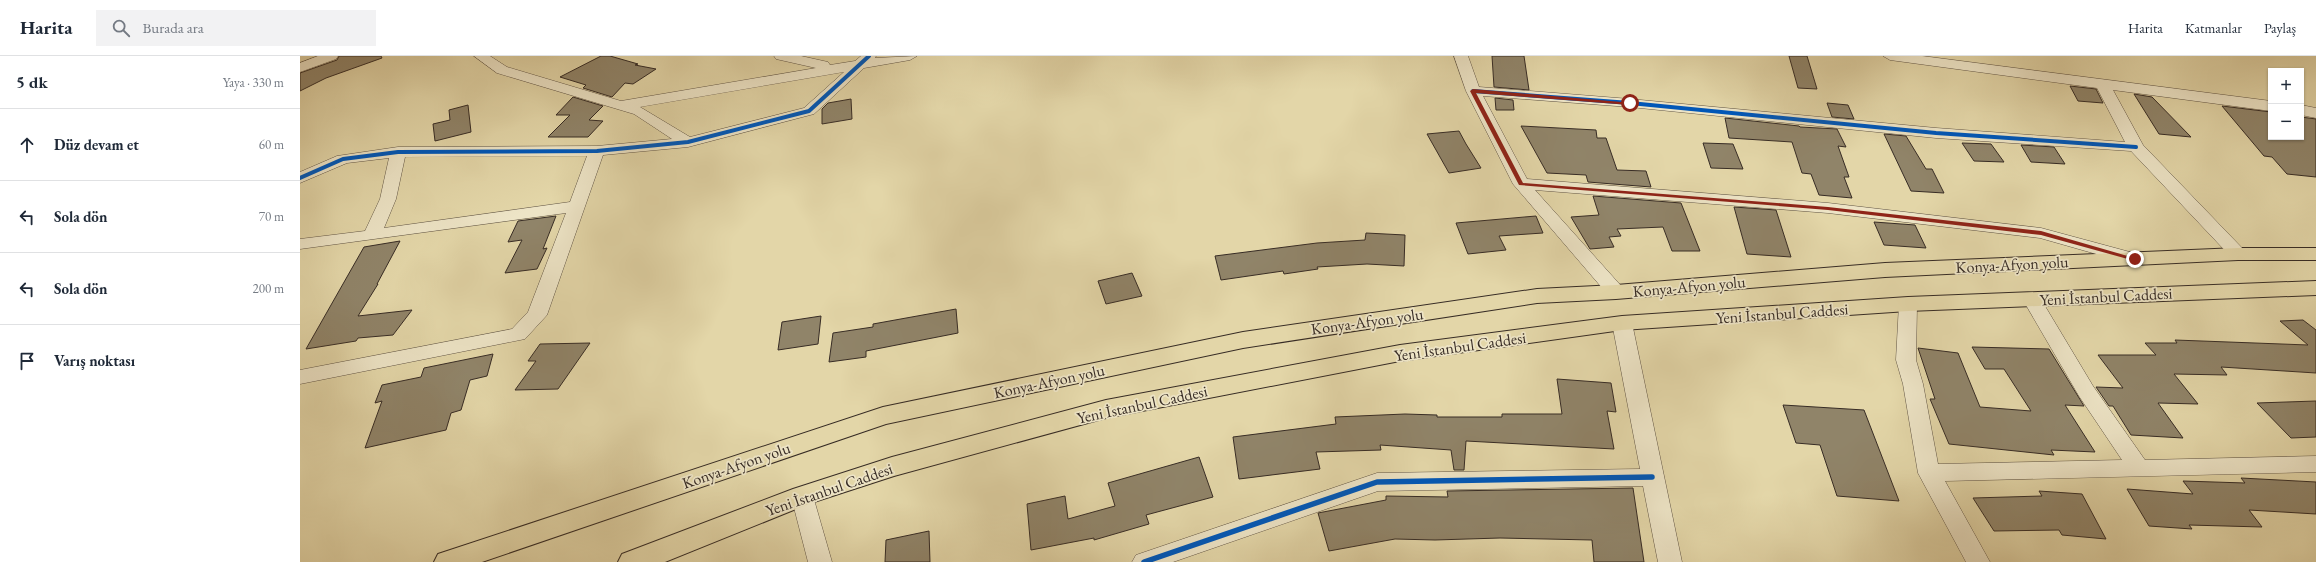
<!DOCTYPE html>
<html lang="tr">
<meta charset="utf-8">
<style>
body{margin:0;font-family:"EB Garamond",serif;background:#f2f2f3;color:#1f2937}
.controls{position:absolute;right:12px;top:12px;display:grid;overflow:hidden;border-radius:0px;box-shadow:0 1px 3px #0004}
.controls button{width:36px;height:36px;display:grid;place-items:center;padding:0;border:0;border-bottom:1px solid #e0e1e3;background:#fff;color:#1f2937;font:20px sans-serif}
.stop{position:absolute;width:12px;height:12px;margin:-9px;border:3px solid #8f2418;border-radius:50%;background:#fff}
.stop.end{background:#8f2418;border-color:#fff;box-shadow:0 1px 4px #0008}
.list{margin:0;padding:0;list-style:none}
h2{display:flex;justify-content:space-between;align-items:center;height:52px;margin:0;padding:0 16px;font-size:17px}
h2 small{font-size:13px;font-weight:400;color:#747a83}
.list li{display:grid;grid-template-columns:26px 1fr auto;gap:12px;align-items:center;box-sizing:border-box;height:72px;padding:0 16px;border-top:1px solid #e0e1e3}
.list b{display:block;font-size:15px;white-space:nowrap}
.list em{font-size:13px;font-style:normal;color:#747a83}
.icon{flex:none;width:22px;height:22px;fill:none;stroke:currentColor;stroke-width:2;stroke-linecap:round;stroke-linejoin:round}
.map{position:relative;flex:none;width:2016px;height:506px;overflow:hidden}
header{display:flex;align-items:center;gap:24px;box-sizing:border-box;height:56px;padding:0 20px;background:#fff;border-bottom:1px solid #e0e1e3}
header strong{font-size:19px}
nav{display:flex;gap:22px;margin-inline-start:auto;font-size:14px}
.search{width:280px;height:36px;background:#f2f2f3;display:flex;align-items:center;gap:10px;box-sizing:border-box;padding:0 14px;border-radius:0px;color:#747a83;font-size:15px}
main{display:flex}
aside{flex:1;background:#fff}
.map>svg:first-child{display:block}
</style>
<header>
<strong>Harita</strong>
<div class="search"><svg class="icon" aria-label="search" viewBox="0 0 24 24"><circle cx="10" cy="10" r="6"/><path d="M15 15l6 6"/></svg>Burada ara</div>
<nav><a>Harita</a><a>Katmanlar</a><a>Paylaş</a></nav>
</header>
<main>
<aside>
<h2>5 dk<small>Yaya · 330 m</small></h2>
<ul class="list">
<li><svg class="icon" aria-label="ahead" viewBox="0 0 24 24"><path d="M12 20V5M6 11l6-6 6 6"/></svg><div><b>Düz devam et</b></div><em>60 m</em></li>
<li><svg class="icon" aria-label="left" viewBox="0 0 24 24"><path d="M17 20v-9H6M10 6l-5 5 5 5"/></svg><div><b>Sola dön</b></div><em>70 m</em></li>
<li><svg class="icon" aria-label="left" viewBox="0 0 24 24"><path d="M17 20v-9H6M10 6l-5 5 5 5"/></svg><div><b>Sola dön</b></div><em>200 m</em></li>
<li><svg class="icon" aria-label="arrive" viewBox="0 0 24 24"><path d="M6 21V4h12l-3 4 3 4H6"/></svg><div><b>Varış noktası</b></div></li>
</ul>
</aside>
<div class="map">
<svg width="2016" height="506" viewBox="0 0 2016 506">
<rect width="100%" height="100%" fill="#e3d6a8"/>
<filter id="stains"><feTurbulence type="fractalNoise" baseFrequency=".005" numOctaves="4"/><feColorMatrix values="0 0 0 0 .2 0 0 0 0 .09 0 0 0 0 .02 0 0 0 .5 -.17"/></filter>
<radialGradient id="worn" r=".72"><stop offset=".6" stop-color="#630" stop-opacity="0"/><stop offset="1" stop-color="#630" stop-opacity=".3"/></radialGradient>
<path fill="#908469" stroke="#372c25" d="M39,0h42l1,2 -56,20 -26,13v-18l37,-13z
M301,0h9l28,8 -3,1 21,4 -23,15 -8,-1 -13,14 -29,-9 3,-3 -26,-8z
M1192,0h32l5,34 -35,-3z
M1489,0h18l10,33 -19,-1z
M1770,30l26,3 7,14 -25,-2z
M1834,38l18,3 39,40 -32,-3z
M273,41l30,9 -14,14 14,1 -15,16h-40l22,-22h-14z
M1195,42l18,2 1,10h-18z
M551,43l1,20 -30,5v-15l6,-6z
M1527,47l21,2 6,14 -22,-2z
M168,49l3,27 -36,9 -2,-17 17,-4 -1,-10z
M1922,50l49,6v25h30v-20l15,2v58l-29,-3 -15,-17 -8,-1z
M1425,62l74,8 1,1 37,2 9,18 -8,-1 11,31h-5l8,21 -33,-3 -8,-21 -9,-1 -10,-31 -63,-4z
M1221,70l75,4 1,8h9l11,32 29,1 5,16 -63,-5 -2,-7 -39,-2z
M1159,75l7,13 15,24 -32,5 -22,-39z
M1584,78l22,2 20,33h6l12,24 -33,-2z
M1403,87l30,1 10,25 -32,-1z
M1662,87l29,1 13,18 -30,-1z
M1721,89l33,2 11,17 -34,-2z
M1293,140l88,7 19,48h-28l-9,-24 -46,2 4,7 -12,1 5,10 -24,2 -19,-32 28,-2z
M1434,151l42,3 15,47 -44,-3z
M256,160l-13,33 4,-1 -10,21 -32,4 17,-33 -14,2 10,-21z
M1236,160l7,17 -44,3 7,14 -38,4 -12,-31z
M1574,166l41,3 11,23 -42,-3z
M1066,177l39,2 -1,31 -37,-2 -50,3 1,2 -34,5 -1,-3 -62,9 -6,-24 102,-13 48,-3z
M100,185l-23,43h1l-20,32 54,-6 -19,25 -35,3 -2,3 -50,8 58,-102z
M832,217l10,23 -36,8 -8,-23z
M656,253l2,24 -92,18v6l-37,5 4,-29 40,-6v-3z
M521,260l-3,28 -40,6 4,-28z
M2003,264l13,10v43l-95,-6 6,8 -53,-1 24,30 -40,-1 25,35 -52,-3 -18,-29h-4l-13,-19 27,1 -25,-33h58l-11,-12h32l-2,-3 133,5 -28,-24z
M290,287l-32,46 -43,1 21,-29h-8l12,-17z
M1672,291l77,2 35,57 -19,-1 30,47 -44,-2 3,5 -105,-11 -19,-45h5l-17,-51 40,5 22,54 51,4 -27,-42h-19z
M193,298l-6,22 -17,4 -9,30 -10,3 -5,17 -81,18 17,-47 -7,2 7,-18 39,-8 3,-9z
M1257,323l54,4 5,29 -9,-1 7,38 -148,-8 -2,29h-10l-3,-20 -71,-5 1,5 -65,2 4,17 -81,10 -6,-42 103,-13 -1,-7 70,-3 32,1v2h65v-3h60z
M2016,345v36l-25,1 -34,-35z
M1483,349l81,5 35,91 -62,-5 -17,-51 -24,-2z
M899,401l14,40 -67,18 3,9 -55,16v-2l-63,12 -4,-46 38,-8 3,23 47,-13 -7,-23z
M1941,422l75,4v32l-67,-4 13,17 -73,-2 3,4 -43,-3 -22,-37 66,5 -10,-13 62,2z
M1333,432l11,74h-50l-2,-22 -92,-2 -65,2 -40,-1 -66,12 -11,-38 68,-13v-4l62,1 -1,-6z
M1739,435l43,3 24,45 -44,-4 -3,-5 -65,1 -21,-33 69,-2z
M629,475l1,31h-45l1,-22z"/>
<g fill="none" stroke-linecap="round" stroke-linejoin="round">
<g stroke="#625646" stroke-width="1">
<path id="minor" d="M18,0h20l-2,3 -36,13v-9z
M174,0h16l17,11 114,34 195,-33 -40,-9 -2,-3h27l27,6 2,3 25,-4 6,-5h15l-1,2 42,-2 -7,4 -46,8 -50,46 -126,33 -85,8 -56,160 -22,24 -225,45v-14l212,-41 16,-17 38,-99 -266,36v-10l65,-8 15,-32 9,-41 -42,5 -47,20v-11l37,-16 61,-9 199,-1 75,-7 -38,-25 -137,-41zM544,16l-40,36 -114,29 -50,-30zM287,100l-17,46 -186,26 12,-29 9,-42z
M1154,0h14l11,31 151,12 306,29 189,14 -28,-54 -207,-28 -7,-4h39l349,45v10l-158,-21 30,55 101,105 3,4 -3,4 -6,2 -6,-2 -101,-107 -195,-13 -306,-31 -147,-11 44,83 301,24 213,25 100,27 3,4 -3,4 -6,2 -95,-27 -212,-25 -293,-23 88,98 2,4 -2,4 -7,2 -7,-2 -96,-112 -47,-93z
M2001,49l15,3v10l-15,-3z
M1732,238l7,2 54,90 52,74 171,-4v16l-371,9 45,81h-24l-48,-89 -15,-89 -7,-24 3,-56 2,-4 7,-2 7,2 2,4 -1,56 7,24 15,80 184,-4 -43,-64 -56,-96 2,-4z
M1322,261l7,1 3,5 50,239h-24l-15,-76 -265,5 -205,71h-41l4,-7 241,-82 263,-4 -28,-146 3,-5z
M502,431l8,3 3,6 19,66h-24l-17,-66 3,-6z"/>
</g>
<g stroke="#372c25" stroke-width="2">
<path id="trunk" d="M1938,192h78v12h-78l-353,17 -269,22 -79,4 -294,45 -357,76 -404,138h-48l4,-8 445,-147 360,-75 294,-43 79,-4 269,-22z
M2016,225v14l-408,16 -286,19 -222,31 -294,57 -212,58 -83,27 -146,59h-47l4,-8 171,-65 99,-32 214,-57 294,-55 222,-29 286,-19z"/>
</g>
<use href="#minor" fill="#ede4c6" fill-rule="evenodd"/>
<use href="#trunk" fill="#e3d6a8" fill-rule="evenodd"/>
<g stroke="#ede4c6" stroke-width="6">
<path id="cycleway-far1" d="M1173,35l157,12 306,30 200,14
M0,122l43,-19 55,-7 199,-1 91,-9 121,-31 60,-55"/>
</g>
<g stroke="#ede4c6" stroke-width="8">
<path id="cycleway" d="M844,506l233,-80 275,-5"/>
</g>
<use href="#cycleway-far1" stroke="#0057b8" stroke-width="4"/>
<use href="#cycleway" stroke="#0057b8" stroke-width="5.5"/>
</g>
<path fill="#8f2418" d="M1173,33l160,14 -3,2 -154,-12 47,90 305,24 213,24 97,28 -3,2 -94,-26 -213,-25 -309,-25 -49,-94z"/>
<g text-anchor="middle" stroke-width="3.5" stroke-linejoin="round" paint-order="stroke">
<g font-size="16" fill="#372c25" stroke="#ede4c6">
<text transform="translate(1712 208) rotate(-3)" y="6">Konya-Afyon yolu</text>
<text transform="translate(1389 230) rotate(-5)" y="6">Konya-Afyon yolu</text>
<text transform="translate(1806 240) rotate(-3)" y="6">Yeni İstanbul Caddesi</text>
<text transform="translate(1482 257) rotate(-4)" y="6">Yeni İstanbul Caddesi</text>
<text transform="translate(1067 265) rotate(-8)" y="6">Konya-Afyon yolu</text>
<text transform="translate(1160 290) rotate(-8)" y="6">Yeni İstanbul Caddesi</text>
<text transform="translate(749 325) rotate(-12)" y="6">Konya-Afyon yolu</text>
<text transform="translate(842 348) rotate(-12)" y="6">Yeni İstanbul Caddesi</text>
<text transform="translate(436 409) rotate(-19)" y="6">Konya-Afyon yolu</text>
<text transform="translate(529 433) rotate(-19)" y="6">Yeni İstanbul Caddesi</text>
</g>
</g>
<rect width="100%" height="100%" filter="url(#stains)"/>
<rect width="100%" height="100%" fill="url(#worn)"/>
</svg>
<div class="controls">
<button>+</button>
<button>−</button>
</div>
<div class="stop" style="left:1330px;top:47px"></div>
<div class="stop end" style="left:1835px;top:203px"></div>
</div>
</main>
